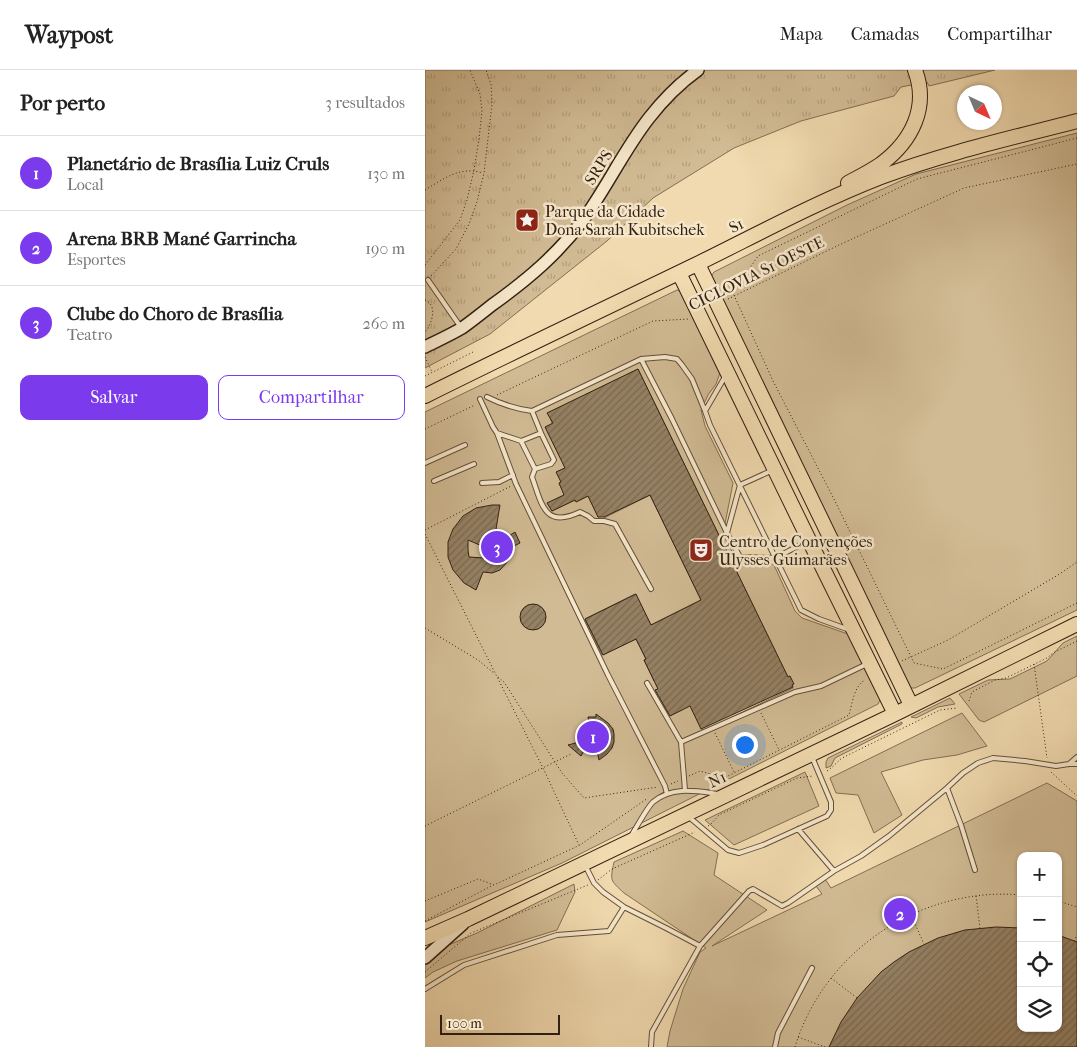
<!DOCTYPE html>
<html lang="pt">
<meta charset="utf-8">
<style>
body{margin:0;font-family:"IM FELL French Canon",serif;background:#f6f6f6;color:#222}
.controls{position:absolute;right:15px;bottom:15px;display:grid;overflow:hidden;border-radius:10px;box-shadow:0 1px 4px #0004}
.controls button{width:45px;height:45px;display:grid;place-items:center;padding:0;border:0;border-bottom:1px solid #e0e0e0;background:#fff;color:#222;font:25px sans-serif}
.compass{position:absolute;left:532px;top:15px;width:45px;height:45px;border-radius:50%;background:#fff;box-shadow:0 1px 4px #0004;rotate:136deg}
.scale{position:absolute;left:15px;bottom:12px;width:120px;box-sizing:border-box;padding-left:5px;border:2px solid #322112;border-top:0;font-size:14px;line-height:18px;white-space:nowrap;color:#322112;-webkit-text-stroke:4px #f6e7cb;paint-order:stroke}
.you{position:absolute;left:319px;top:674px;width:18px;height:18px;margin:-12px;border:4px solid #fff;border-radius:50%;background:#1a73e8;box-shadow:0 0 0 8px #1a73e833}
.badge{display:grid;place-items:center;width:32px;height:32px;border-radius:50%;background:#7c3aed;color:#fff;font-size:16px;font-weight:700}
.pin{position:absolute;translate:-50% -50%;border:2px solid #fff;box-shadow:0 1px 5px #0006}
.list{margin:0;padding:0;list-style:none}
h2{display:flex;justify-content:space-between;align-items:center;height:65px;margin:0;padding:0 20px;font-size:21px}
h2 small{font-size:16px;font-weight:400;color:#767676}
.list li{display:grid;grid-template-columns:32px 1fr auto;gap:15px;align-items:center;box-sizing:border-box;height:75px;padding:0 20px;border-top:1px solid #e0e0e0}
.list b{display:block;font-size:19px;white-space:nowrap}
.list p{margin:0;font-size:16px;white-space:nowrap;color:#767676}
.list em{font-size:16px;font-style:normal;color:#767676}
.actions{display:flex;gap:10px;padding:15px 20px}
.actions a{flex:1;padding:11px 0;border:1px solid #7c3aed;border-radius:10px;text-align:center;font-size:18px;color:#7c3aed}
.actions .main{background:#7c3aed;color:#fff}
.icon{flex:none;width:28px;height:28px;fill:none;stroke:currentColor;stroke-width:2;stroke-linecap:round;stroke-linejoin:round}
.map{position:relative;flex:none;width:652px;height:977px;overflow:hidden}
header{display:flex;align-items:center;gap:30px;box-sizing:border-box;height:70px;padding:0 25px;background:#fff;border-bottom:1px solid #e0e0e0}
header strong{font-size:24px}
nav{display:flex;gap:28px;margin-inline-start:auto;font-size:18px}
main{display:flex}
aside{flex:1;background:#fff}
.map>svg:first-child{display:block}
</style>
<header>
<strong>Waypost</strong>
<nav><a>Mapa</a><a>Camadas</a><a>Compartilhar</a></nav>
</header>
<main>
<aside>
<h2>Por perto<small>3 resultados</small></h2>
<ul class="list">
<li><span class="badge">1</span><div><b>Planetário de Brasília Luiz Cruls</b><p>Local</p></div><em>130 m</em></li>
<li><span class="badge">2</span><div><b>Arena BRB Mané Garrincha</b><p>Esportes</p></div><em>190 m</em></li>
<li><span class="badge">3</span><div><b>Clube do Choro de Brasília</b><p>Teatro</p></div><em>260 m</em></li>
</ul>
<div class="actions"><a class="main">Salvar</a><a>Compartilhar</a></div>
</aside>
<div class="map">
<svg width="652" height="977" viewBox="0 0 652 977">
<defs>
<pattern id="park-tufts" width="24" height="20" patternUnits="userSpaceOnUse" patternTransform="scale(1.25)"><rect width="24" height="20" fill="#d1bb94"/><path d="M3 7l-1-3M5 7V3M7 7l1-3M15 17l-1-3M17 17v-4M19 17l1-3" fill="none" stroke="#b4a07f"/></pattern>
<pattern id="building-hatch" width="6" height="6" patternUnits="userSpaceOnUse" patternTransform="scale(1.25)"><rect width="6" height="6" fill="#958164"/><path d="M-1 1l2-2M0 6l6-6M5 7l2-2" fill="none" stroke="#7a6951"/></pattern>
</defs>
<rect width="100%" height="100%" fill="#f1daaf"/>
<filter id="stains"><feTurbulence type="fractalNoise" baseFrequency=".004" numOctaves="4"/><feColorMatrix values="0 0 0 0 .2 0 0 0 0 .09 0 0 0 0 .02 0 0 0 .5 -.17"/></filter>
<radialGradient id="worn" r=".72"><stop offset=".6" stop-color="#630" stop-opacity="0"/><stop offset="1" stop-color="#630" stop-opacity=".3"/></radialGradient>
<path fill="#d1bb94" stroke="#826e53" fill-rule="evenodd" d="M652,63v477l-162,78h-5l-5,-7 -195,-403 4,-6 133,-67 69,-31z
M252,220l7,3 37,77 -5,14 -8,11 -7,15 4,16 28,57 -10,51 13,25 7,3h25l6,3 21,46 7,7 46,16 33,64 -3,6 -316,159 -137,59v-510zM213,299l150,308 2,-1 3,12 -90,43 -16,-32 -5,11 -13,6 -13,-26 13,-7 -1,-8 -14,6 -10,-21 2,-1 -10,-20 -34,16 -17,-36 50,-25 16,31 50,-25 -51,-105 -50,25 -12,-24 -12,6 -1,-2 -23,11 -4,-8 16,-8 8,-13 -11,5 -2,-3 2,-2 -4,-10 8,-4 -13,-45 -4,-10z
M652,566v40l-93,46 -5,-2 -20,-26 29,-14 22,-1 37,-18 16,-18z
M525,628l5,6 -17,3 -22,11 -5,-1z
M537,643l25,33 -30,9 -34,5 -42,12 21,43 -28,18 -16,-38 -22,-2 -6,-15z
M477,652v2l-67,34 -4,8 -5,2v-6l2,-4z
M380,702l14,34 -85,39 -29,-25z
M622,713l30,18v246h-410l3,-16 13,-42 17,-37 6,-4 -82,-55c-14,-13 -14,-12 -10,-31l69,-31 35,22 -4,22 53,35 -55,36 110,-52 -6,-8 9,-7 6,9zM596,786h37v172h-37z
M149,814l1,8 -18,38 -100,31 -24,11 -8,6v-23l52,-22z"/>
<path fill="url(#park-tufts)" stroke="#826e53" d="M0,0h570l-66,16 -2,-4 -26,5 -7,9 -93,25 -67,27 -81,50 -46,43 -117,93 -65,34z"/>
<path fill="url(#building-hatch)" stroke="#322112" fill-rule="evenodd" d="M213,299l150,308 2,-1 4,8 -2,1 1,2 -92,42 -11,-23 -20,10 -15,-26 3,-1 -14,-29 2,-1 -10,-20 -33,16 -18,-36 51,-25 15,31 50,-25 -51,-105 -46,22h-6l-10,-21 -12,6 -1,-2 -23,11 -5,-8 17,-8 -5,-12 2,-1 -5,-10 9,-4 -20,-41 8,-4 -6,-10z
M67,435h8l-4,24 8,3 5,4 6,-4 5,11 -8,4 -3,13 -9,10 -8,3 -9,-1 -7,18 -12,-7 -11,-13 -5,-13v-15l5,-13 10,-13 13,-8zM43,470l14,6 2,12 -15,-1 -1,-7z
M95 547a13 13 0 1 1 26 0a13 13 0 1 1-26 0Z
M171,644l12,9 5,6 1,5v8l-2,6 -5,6 -8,6 -2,-9 1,-1 -2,-8 -3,-3h4l-2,-1h2l-3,-1 1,-4 -1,2 -2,-10h-2l-2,-8h8z
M166,669l-10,17 -13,-11z
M571,857l25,1v100h37v-93l19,7v105h-248l12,-25 16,-24 24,-26 13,-10 15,-10 29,-14 27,-8z"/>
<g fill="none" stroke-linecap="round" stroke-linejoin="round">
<g stroke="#624f39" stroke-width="6">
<path id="service" d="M3,210l32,46
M216,289l31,60 55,114
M301,305l-21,36 5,14 91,185 18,9 28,10
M62,327c14,7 29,12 45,14l109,-52 24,-2 12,2 5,6 10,14 13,32
M55,329l13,28 4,6 24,8 20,-8 13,27 -3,4 -16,5 -14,-28
M107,341l9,22
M72,363l19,51 37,77 55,114 57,111 2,8
M0,393l40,-18
M110,399l-3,8c10,27 12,52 48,35l8,4 6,5h10l11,3 36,65
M348,400l-33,15 -13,48 13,24 35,1 29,-15 2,-3
M9,411l40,-17
M57,413l17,-1 14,-7
M222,613l34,59
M644,694l8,-7
M522,718l14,37 14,45
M260,720l-4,-48 114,-50 26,-6 46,-22
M264,747l39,33 11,3 24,-8 64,-29 4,-6v-8l-19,-45
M373,759l36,42
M206,766c6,-9 15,-27 22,-34 19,-16 43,-11 65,-8
M160,795l9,18 9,9 21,15 42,21 34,18 49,-55 4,-2 29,17 6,-3 46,-32 27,-15 28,-20 58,-48 16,-15 15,-10 15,-5 32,3 31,5 13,-2h8
M0,919l39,-24 93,-30 52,-4 15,-24
M226,977l1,-15 48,-86
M350,977l3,-14 34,-65"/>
</g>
<g stroke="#322112" stroke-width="14">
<path id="secondary" d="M0,277c12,-6 25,-12 37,-19 10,-7 20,-15 30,-23 35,-25 66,-51 91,-85 24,-33 41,-70 66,-102 14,-18 31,-35 49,-48
M0,888l38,-34"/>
</g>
<g stroke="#322112" stroke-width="16">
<path id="trunk" d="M423,113c11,-6 23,-12 33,-19 31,-23 48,-57 34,-94
M273,194l213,441
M254,203l129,265 87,176
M0,326c90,-45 181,-88 272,-132 61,-30 120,-62 184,-87 64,-24 131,-39 196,-56
M0,868l43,-19 427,-205 182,-90"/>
</g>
<path stroke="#322112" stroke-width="1" stroke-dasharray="1 2.5" stroke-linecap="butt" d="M652,68l-160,41 -159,77 -25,37 40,88 63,122 78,160 29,6 134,-66
M0,120c20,-12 35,-24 58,-17
M0,195l35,-45 7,-20 7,-30 5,-31 3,-28 -2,-17 -10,-24
M6,206l25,-27 13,-25 8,-22 7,-29 8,-69 -1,-20 -5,-14
M303,229l111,-54 125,-57 113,-24
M0,230c13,5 7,24 0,32
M0,287l7,15
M0,306l48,-24
M72,325l156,-74 36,-2
M0,359l50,-24
M0,460l86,-44
M0,464l118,234 36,77
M0,558l53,32 17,14
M477,591l46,-21 110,-65 19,-13
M609,594l13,94
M73,607l6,5 58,91 22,25 74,-11
M544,631l3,-9 23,-12 11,-2 41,-20 6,-5 24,-12
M336,643l18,37
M290,663l19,39
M402,701c6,-4 10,-9 15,-13l98,-48 17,-2
M626,702l26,24
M264,706l11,-5 24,7 125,-63c3,-11 5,-29 16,-35
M246,714l7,-3
M0,756l146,-72
M283,756l3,-2 8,-9 78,-37 16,-2
M173,810l14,-11 83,-37
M551,826l4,32
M0,831l53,-22 16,6 86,-40 68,-47
M633,831l19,6
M486,845l13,29
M0,851l68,-36
M649,871l3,-6
M0,902l46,-39 117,-48
M406,908l26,20
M373,967l27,10
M370,977c29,-96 126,-161 226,-152"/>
<use href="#service" stroke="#f6e7cb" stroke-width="4"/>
<use href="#secondary" stroke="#f6e7cb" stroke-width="11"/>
<use href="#trunk" stroke="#f1daaf" stroke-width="14"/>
</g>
<defs>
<g id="sight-square" transform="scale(1.25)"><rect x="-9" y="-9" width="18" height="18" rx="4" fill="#8f2418" stroke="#f6e7cb"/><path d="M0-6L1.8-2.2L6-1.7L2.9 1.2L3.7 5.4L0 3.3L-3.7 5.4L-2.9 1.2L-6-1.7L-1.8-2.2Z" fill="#fff"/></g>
<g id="theatre-square" transform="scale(1.25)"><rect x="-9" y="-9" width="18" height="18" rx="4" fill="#8f2418" stroke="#f6e7cb"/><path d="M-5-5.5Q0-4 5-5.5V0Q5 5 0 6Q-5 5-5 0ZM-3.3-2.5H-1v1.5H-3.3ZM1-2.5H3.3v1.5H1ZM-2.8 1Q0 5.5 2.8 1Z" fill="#fff"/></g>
</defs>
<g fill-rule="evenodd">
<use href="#sight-square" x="102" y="150"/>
<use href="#theatre-square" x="276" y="480"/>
</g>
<g text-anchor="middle" stroke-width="5" stroke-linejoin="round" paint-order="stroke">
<g font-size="16" fill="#322112" stroke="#f6e7cb">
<text transform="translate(173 97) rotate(-58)" y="6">SRPS</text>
<text transform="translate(311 155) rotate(-27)" y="6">S1</text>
<text transform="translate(331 203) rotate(-26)" y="6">CICLOVIA S1 OESTE</text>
<text transform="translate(292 709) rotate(-26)" y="6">N1</text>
</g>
<g font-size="16" fill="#322112" stroke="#f6e7cb" text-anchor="start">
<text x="120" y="147">Parque da Cidade<tspan x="120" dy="18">Dona Sarah Kubitschek</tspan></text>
<text x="294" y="477">Centro de Convenções<tspan x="294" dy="18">Ulysses Guimarães</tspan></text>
</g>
</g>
<rect width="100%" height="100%" filter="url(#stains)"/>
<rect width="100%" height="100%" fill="url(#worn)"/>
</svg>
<div class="controls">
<button>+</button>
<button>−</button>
<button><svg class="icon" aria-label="locate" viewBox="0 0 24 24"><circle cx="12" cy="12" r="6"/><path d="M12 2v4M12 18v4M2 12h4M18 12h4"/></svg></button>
<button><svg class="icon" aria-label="layers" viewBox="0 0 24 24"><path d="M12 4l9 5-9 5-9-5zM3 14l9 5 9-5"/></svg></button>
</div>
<svg class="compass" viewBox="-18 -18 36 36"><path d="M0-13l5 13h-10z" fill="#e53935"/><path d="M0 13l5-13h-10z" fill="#767676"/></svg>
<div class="scale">100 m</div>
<div class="you"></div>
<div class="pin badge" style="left:168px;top:667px">1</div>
<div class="pin badge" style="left:475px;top:844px">2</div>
<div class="pin badge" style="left:72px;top:477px">3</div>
</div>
</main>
